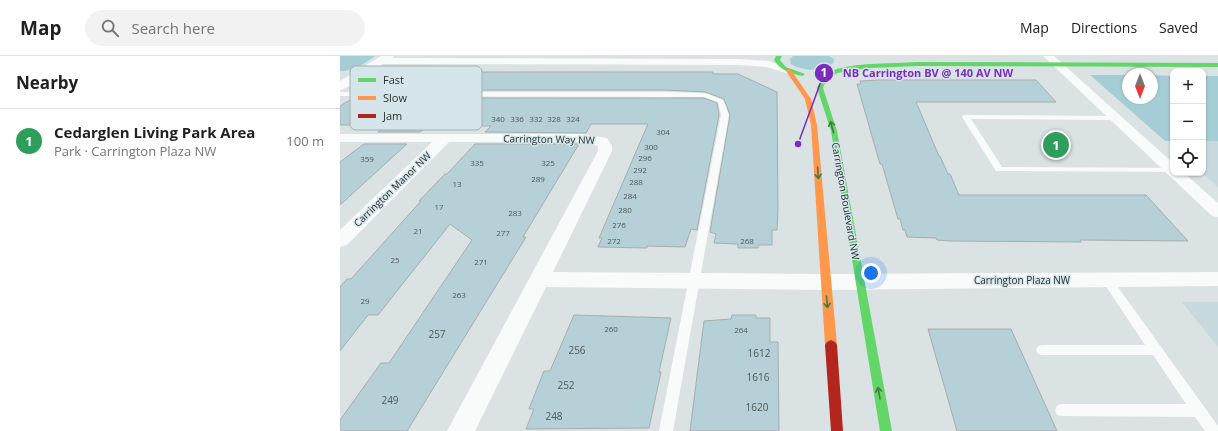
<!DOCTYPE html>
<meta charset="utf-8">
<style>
body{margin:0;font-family:"Open Sans",sans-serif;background:#f2f2f2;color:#202124}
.controls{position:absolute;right:12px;top:12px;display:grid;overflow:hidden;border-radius:8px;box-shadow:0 1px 3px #0004}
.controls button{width:36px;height:36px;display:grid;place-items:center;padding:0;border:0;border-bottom:1px solid #e0e0e0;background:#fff;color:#202124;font:20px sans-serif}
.compass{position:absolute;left:782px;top:12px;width:36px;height:36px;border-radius:50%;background:#fff;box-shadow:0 1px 3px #0004;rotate:180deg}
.you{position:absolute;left:531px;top:217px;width:14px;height:14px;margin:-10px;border:3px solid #fff;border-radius:50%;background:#1a73e8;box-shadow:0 0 0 6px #1a73e833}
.badge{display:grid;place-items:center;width:26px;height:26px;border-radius:50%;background:#686e70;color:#fff;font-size:13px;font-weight:700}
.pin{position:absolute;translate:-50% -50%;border:2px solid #fff;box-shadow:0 1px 4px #0006}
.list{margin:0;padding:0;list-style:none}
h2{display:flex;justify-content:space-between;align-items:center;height:52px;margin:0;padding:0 16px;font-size:17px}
h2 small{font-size:13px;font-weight:400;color:#757577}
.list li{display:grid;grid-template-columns:26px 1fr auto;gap:12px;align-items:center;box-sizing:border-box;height:64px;padding:0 16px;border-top:1px solid #e0e0e0}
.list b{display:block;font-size:15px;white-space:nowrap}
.list p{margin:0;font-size:13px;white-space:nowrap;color:#757577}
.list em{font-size:13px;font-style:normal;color:#757577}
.icon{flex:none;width:22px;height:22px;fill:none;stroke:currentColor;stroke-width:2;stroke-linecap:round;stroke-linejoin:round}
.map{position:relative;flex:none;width:878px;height:375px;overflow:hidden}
header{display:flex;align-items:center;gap:24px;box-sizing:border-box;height:56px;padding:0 20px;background:#fff;border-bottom:1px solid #e0e0e0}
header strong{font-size:19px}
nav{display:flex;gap:22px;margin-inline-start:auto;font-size:14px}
.search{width:280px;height:36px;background:#f2f2f2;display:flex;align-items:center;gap:10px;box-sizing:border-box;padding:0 14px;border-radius:22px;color:#757577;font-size:15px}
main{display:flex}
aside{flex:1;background:#fff}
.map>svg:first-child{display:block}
</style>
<header>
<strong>Map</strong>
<div class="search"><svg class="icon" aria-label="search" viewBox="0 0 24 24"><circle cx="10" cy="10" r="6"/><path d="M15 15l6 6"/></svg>Search here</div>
<nav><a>Map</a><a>Directions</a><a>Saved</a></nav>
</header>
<main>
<aside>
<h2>Nearby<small></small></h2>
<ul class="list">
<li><span class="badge" style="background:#2e9e5b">1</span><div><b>Cedarglen Living Park Area</b><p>Park · Carrington Plaza NW</p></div><em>100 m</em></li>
</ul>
</aside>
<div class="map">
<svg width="878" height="375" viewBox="0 0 878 375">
<rect width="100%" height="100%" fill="#dae2e4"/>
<path fill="#c8d9dd" d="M863,85h15v46l-16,-14z
M878,246v45l-36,-45z"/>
<path fill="#a4cdd6" d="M0,0h35c-12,8 -20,15 -35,15z
M453,0h36l5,3v3c-9,11 -32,9 -43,2l-1,-5z
M750,19h38v23h24v-23l21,1v65h-8z
M863,20h15v65h-15z"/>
<path fill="#b5d0d6" stroke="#a6adae" d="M74,16h299v2h25l39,18 1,119 -1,19h-5v15h-14v3h-20v-4l-24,-1 2,-9 -6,-2 20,-117 -6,-16 -19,-7 -40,-2h-302l27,-17z
M538,24h158l20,22h-140l23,54h1l8,18h2l9,21h187l42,46 -108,-1 1,2 -131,-1 -13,-1 -1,-2 -29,-1 -2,-7h-2l-3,-11h-2l-16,-55h-2l-23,-80h4l-1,-3z
M13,42h351l13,5 2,12 -22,115 -6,-1 -6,18 -38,-1v2l-49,-1 4,-9h-3l49,-114h-57l-5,9 -101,-1 6,-6h-63l-8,6h-42l9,-7h-47v-19z
M24,88h43l-67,61v-43z
M135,88h104l-56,93h3l-119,194h-67v-11l41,-57h8l83,-123 -22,-16 -72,91h-10l-28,36v-64l7,-8h4l70,-78h-2l26,-27h2z
M234,259l97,3 -12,54h2l-12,56 -123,1 8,-20h-5l15,-38h6z
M392,259h24v3h14v24h8l1,89h-89l14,-110 27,-2z
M588,273h83l46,102h-100z"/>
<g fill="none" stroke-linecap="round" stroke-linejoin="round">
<path fill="#f9fbfb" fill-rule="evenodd" d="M0,36h325l40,1 18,7 6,15 -56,316h-14l62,-316 -3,-13 -14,-5 -364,-1z
M623,59l152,1 4,2 -4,2 -144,-1 31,48 170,1 1,4 -177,-1 -34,-54z
M766,219l4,1 108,150v5h-13l-10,-14 -133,-1 -5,-1 -2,-5 2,-5 5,-1h124l-33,-49h-111l-4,-1 -2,-4 2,-4 4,-1h103l-44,-66 1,-3z"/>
<path fill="#f9fbfb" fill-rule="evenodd" d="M41,0h13l-1,2 346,1 29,2 22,7 2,2 -2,2 -4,1 -19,-6 -28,-2 -356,-1 -39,25 -4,1v-9z
M703,0h11l119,107v10h11l34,30v14l-6,-1z
M0,78h241l26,4 5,8v5l-59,121 272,2 393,-2v14l-393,4 -279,-3 -71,144h-28l151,-280v-5l-17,-4h-132l-102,103 -7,2v-17l92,-88h-92z"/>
<path fill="#63d668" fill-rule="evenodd" d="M436,0h6l-2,4 6,7 19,7 -3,2c-12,-3 -21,-5 -28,-16z
M577,6l301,1v4l-301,-1 -47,2 -33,5 -13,12 -1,3 14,43 55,300h-12l-49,-300 -14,-43c2,-7 13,-17 20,-19 25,-7 54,-5 80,-7z"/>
<path fill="#ff974d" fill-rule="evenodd" d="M447,14h4l20,29 6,26 20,220 -2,3 -4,2 -4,-2 -2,-3 -14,-220 -6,-26 -19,-28z"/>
<path fill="#b3261e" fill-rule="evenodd" d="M491,284l4,2 2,3 6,86h-12l-6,-86 2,-3z"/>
</g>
<defs><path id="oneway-shaft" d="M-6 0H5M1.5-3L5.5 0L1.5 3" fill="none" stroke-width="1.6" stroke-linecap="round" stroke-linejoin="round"/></defs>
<g stroke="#447b4a">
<use href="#oneway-shaft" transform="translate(492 71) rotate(-105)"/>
<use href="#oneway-shaft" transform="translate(478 117) rotate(86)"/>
<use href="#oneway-shaft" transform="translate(487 246) rotate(85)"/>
<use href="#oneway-shaft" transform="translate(539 337) rotate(-100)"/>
</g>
<g text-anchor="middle" stroke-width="3" stroke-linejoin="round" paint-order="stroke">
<g font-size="8" fill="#4d585a">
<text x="158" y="66">340</text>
<text x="177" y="66">336</text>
<text x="196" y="66">332</text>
<text x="214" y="66">328</text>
<text x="233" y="66">324</text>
<text x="323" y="79">304</text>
<text x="311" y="94">300</text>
<text x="305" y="105">296</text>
<text x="27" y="106">359</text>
<text x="137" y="110">335</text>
<text x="208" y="110">325</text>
<text x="300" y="117">292</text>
<text x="198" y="126">289</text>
<text x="296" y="129">288</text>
<text x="117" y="131">13</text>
<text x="290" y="143">284</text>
<text x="99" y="154">17</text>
<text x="285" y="157">280</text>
<text x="175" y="160">283</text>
<text x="279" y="172">276</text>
<text x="78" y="178">21</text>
<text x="163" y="180">277</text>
<text x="274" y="188">272</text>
<text x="407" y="188">268</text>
<text x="55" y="207">25</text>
<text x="141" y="209">271</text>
<text x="119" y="242">263</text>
<text x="25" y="248">29</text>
<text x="271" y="276">260</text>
<text x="401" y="277">264</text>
</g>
<g font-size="10" fill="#2a3031" stroke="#d5e5e9">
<text transform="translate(209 83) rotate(1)" y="4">Carrington Way NW</text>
<text transform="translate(52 133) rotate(-44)" y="4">Carrington Manor NW</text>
<text transform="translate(506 145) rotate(80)" y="4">Carrington Boulevard NW</text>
<text x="682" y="228">Carrington Plaza NW</text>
</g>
<g font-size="10" fill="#4d585a">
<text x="97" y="282">257</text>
<text x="237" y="298">256</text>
<text x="419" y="301">1612</text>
<text x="418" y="325">1616</text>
<text x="226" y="333">252</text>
<text x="50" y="348">249</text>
<text x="417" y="355">1620</text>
<text x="214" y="364">248</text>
</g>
</g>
<rect x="10" y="10" width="132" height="64" rx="6" fill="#d5e5e9" stroke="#a2afb2" stroke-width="1"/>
<rect x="18" y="22" width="18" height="4" fill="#63d668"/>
<rect x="18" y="40" width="18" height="4" fill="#ff974d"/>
<rect x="18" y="58" width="18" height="4" fill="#b3261e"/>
<g font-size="11" fill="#2a3031">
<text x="43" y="28">Fast</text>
<text x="43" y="46">Slow</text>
<text x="43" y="64">Jam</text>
</g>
<path fill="none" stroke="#7b2cbf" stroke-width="1.5" d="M458 88L484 17"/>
<g fill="#7b2cbf" stroke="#d5e5e9" stroke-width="1.5">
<circle cx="458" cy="88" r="4"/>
<circle cx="484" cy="17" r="10"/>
</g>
<g font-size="12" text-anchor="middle" font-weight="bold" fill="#fff">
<text x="484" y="21">1</text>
</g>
<g font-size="11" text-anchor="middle" font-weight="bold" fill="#7b2cbf" stroke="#d5e5e9" stroke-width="3" stroke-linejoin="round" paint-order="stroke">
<text x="588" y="21">NB Carrington BV @ 140 AV NW</text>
</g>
</svg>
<div class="controls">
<button>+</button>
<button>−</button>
<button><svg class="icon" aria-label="locate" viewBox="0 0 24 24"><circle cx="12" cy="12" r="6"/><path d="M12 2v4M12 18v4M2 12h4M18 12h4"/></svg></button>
</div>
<svg class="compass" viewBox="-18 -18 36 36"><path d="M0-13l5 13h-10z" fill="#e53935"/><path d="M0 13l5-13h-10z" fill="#757577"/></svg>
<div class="you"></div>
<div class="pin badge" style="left:716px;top:89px;background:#2e9e5b">1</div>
</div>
</main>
